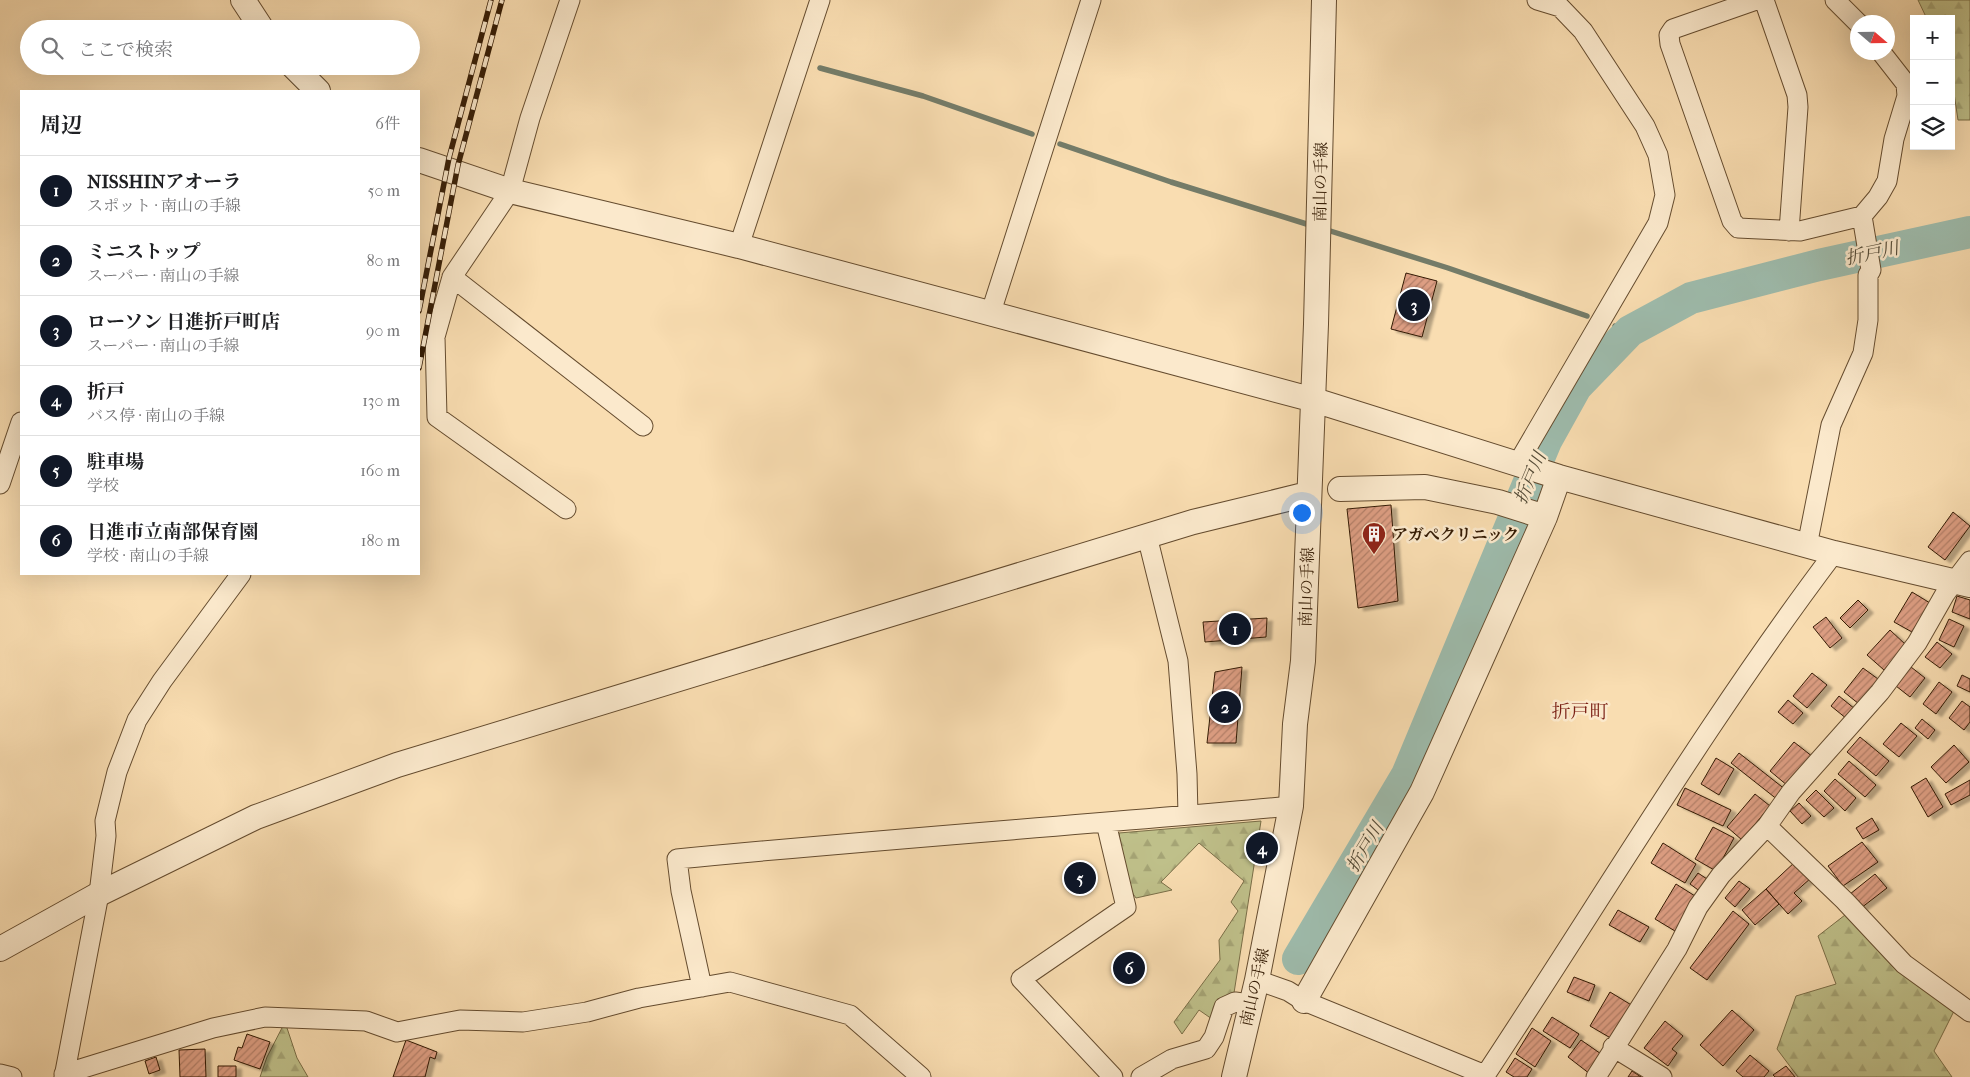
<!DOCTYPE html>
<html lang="ja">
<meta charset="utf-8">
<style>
body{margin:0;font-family:"IM FELL French Canon","Noto Serif JP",serif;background:#f6f6f6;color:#202124}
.controls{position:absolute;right:15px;top:15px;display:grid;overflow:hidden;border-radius:0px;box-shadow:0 5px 20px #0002}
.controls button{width:45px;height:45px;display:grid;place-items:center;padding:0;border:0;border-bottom:1px solid #e0e0e0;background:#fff;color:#202124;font:25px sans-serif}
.compass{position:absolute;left:1850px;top:15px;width:45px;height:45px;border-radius:50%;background:#fff;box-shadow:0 5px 20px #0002;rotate:110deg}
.you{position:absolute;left:1301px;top:512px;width:18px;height:18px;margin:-12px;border:4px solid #fff;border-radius:50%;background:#1a73e8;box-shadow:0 0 0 8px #1a73e833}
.badge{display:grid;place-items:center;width:32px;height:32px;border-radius:50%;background:#111827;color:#fff;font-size:16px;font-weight:700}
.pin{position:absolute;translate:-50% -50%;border:2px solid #fff;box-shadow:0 1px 5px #0006}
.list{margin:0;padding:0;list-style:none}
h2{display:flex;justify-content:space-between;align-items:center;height:65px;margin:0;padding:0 20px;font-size:21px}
h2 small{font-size:16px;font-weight:400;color:#757577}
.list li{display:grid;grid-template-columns:32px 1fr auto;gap:15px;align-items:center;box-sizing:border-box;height:70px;padding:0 20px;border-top:1px solid #e0e0e0}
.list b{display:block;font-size:19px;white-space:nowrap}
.list p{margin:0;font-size:16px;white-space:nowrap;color:#757577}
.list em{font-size:16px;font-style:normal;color:#757577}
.icon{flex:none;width:28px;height:28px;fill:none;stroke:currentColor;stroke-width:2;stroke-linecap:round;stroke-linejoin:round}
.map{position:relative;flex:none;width:1970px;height:1077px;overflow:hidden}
.search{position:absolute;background:#fff;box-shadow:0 5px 20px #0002;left:20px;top:20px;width:400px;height:55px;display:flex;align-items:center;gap:12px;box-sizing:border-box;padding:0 18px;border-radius:28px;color:#757577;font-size:19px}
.panel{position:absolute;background:#fff;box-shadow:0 5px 20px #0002;left:20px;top:90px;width:400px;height:485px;border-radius:0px}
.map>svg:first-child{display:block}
</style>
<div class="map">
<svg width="1970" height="1077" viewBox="0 0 1970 1077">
<defs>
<pattern id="forest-firs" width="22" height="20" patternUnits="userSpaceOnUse" patternTransform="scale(1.25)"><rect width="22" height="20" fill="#bfc08a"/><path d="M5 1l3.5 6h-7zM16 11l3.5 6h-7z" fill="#a5a475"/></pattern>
<pattern id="building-hatch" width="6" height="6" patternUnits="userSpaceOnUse" patternTransform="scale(1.25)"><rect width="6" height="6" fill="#dd9e83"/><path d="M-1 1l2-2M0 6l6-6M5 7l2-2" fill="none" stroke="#b48069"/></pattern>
<filter id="shadow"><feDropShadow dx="5.5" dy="3" stdDeviation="1" flood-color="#0004"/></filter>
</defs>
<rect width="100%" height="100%" fill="#f9ddb1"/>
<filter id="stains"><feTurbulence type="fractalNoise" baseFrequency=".004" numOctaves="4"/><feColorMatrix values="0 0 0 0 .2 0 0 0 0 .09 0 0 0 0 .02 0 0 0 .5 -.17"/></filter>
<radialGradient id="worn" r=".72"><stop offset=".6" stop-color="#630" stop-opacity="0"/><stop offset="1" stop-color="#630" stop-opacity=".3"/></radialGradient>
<path fill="url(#forest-firs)" stroke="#7a6e47" d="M1918,0h52v120h-12l-7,-47v-54h-24z
M1261,821l-27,172 -20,35 -2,-9 -13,-9 -17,24 -8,-12 46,-62 -1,-20 19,-29 -7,-9 13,-21 -45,-38 -38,39 11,8 -36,8 -10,-14 -7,-51z
M1845,915l109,96 -20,40 18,26h-154l-21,-28 19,-53 40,-12 -18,-48z
M285,1022l12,36 11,19h-48l7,-20z"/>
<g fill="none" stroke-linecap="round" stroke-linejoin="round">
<path stroke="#747c69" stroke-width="5.5" d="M820,68l103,28 109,38
M1060,144l111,38 142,44
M1324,229l124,39 139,48
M1615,326l15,5"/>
<path stroke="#9ebcad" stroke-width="32" d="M1298,959l109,-184 139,-334 30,-54 54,-56 61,-33 128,-33 151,-33"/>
</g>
<path fill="url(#building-hatch)" stroke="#341b04" filter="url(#shadow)" d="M1406,273l31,8 -15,56 -31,-8z
M1391,505l7,96 -40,7 -11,-99z
M1953,512l17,14 -25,34 -17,-13z
M1912,592l18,11 -18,29 -18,-10z
M1957,596l13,4v19l-18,-7z
M1858,600l10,10 -18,18 -10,-10z
M1826,617l16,21 -12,10 -17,-21z
M1267,618l-1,19 -61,5 -2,-20z
M1949,619l15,7 -10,21 -15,-7z
M1890,630l16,15 -22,25 -17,-15z
M1937,642l15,12 -12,14 -15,-11z
M1242,667l-6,76h-29l8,-71z
M1911,667l14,11 -15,19 -14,-11z
M1863,668l15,11 -19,25 -15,-12z
M1812,673l15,12 -20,23 -14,-12z
M1962,675l8,4v13l-13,-6z
M1939,682l13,10 -16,22 -13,-10z
M1839,696l16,13 -8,10 -16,-13z
M1788,700l15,13 -10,11 -15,-12z
M1962,701l8,6v15l-6,8 -15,-12z
M1922,719l13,11 -7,9 -13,-11z
M1901,723l16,13 -18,21 -16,-13z
M1860,737l29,24 -13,15 -29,-24z
M1794,742l19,15 -25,29 -18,-15z
M1954,745l15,17 -23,21 -15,-16z
M1739,753l47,37 -8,10 -47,-37z
M1716,758l18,11 -15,26 -18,-11z
M1849,761l27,24 -11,12 -27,-23z
M1926,778l17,29 -15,10 -17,-30z
M1835,779l21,19 -11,13 -21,-20z
M1970,780v15l-19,10 -6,-11z
M1685,788l46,22 -8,16 -46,-21z
M1816,790l18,18 -10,9 -18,-17z
M1755,794l15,12 -28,34 -15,-13z
M1799,803l12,13 -9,8 -12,-13z
M1872,818l7,12 -16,9 -7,-11z
M1713,827l21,11 -18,33 -21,-12z
M1862,842l16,20 -35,24 -15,-20z
M1663,843l33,21 -11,19 -34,-20z
M1796,861l15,17 -17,15 8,8 -14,13 -22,-25z
M1698,873l15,10 -8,12 -15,-11z
M1875,874l12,14 -26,20 -11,-14z
M1739,881l11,8 -15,18 -10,-9z
M1676,884l19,12 -15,38 -25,-15z
M1766,889l13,15 -24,21 -13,-15z
M1618,910l31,17 -9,15 -31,-17z
M1733,911l16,13 -42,56 -17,-12z
M1574,977l21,8 -6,16 -22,-9z
M1610,992l23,14 -19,34 -24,-14z
M1732,1010l22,20 -31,36 -23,-21z
M1552,1017l27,17 -9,14 -27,-17z
M1665,1021l18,15 -11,13 5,4 -9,13 -24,-18z
M1532,1028l19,13 -16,26 -19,-13z
M247,1034l23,8 -10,27 -26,-9 4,-13 4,1z
M406,1040l31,12 -2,7 -5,-2 -5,20h-32z
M1581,1040l23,16 -14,18 -22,-17z
M205,1049l1,28h-26l-1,-27z
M1750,1055l19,16 -5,6h-21l-7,-6z
M156,1057l4,13 -11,4 -4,-13z
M1515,1058l17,11 -5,8h-13l-8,-5z
M218,1066h18v11h-18z
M1786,1066l9,11h-20l-2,-2z
M1632,1071l9,6h-13z"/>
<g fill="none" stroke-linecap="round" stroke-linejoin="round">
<g stroke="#654c2f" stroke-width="21">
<path id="minor" d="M1756,0l-83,29 -4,6 1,9 62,177 6,7 62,3 62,-15
M1764,0l33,95 1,12 -9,124
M1835,0l23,23
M739,246l81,-246
M452,277l191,149
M990,315l101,-315
M1518,463l140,-240 7,-28 -7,-40 -13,-29 -62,-95 -23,-24 -23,-7
M0,484l21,-62
M566,509l-129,-92 -2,-80 17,-60 58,-86 20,-73 40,-118
M1147,536l31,125 9,113 1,41
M1807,546l24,-121 32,-72 5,-33v-45l3,-5 -9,-54 16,-19 9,-16 7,-42 13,-43 -1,-12 -25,-32
M1106,823l20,84 -105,72 92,98
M1767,826l78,75 59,63 66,48
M1257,980l31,11 16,10 181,74
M702,987l-21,-96 -4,-32c204,-20 409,-34 614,-53
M1613,1047l49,30
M0,1074l12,3
M64,1074l149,-46 52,-11 101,4 31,11 63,-12 63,2 64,-10 52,-14 91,-16 120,33 71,62
M64,1077l35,-183 7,-58 -1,-15 12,-49 20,-52 25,-39 79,-107
M1141,1077l31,-18 34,-10 8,-12 10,-30 11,-5 15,2
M1484,1077c116,-175 223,-356 350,-524
M1596,1077l81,-128 21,-42 23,-32 46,-49 24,-34 89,-100 37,-49 28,-49 25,-33"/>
</g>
<g stroke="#654c2f" stroke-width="26">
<path id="tertiary" d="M243,0l19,29
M293,66l25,25
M419,160l91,31 229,55 575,154 245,77 275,76 136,32
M1340,489l85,-2 73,15 47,15
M0,949l99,-55 157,-77 141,-52 796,-243 115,-28
M1304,1001l118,-209 123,-275 14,-40
M1234,1077l23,-97 34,-174 4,-82 8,-63 13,-337 8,-324"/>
</g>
<use href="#minor" stroke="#fbe9cc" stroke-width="19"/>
<use href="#tertiary" stroke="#fbe9cc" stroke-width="24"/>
<g stroke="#341b04" stroke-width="5.5">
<path id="rail" d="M419,311l30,-153 42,-158
M419,368l39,-203 44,-165"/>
</g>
<use href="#rail" stroke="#fbe9cc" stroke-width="4" stroke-dasharray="11" stroke-linecap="butt"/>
</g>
<defs>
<g id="building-pin" transform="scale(1.25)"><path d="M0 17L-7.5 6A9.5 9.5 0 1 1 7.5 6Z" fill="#8f2418" stroke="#fbe9cc"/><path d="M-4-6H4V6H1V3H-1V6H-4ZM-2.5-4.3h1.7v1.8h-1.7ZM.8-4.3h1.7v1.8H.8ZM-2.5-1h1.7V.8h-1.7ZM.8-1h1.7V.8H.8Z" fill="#fff"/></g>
</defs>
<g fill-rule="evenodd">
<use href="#building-pin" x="1374" y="534"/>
</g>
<g text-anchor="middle" stroke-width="5" stroke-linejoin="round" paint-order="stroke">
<g font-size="16" fill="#341b04" stroke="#fbe9cc">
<text transform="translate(1320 182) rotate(-89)" y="6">南山の手線</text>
<text transform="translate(1306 587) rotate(-88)" y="6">南山の手線</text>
<text transform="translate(1254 987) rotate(-77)" y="6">南山の手線</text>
</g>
<g font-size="16" font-weight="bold" fill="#341b04" stroke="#fbe9cc" text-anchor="start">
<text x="1392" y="540">アガぺクリニック</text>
</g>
<g font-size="18" font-style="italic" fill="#544b37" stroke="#fbe9cc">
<text transform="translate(1872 253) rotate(-12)" y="6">折戸川</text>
<text transform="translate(1530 478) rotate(-67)" y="6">折戸川</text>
<text transform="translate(1365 847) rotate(-59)" y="6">折戸川</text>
</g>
<g font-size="19" fill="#7a1f14" stroke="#fbe9cc">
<text x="1580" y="718">折戸町</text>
</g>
</g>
<rect width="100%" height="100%" filter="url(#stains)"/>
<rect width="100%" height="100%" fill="url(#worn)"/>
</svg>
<div class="controls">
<button>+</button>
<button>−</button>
<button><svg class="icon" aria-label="layers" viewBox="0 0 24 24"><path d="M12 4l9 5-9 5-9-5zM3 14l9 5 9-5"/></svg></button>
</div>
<svg class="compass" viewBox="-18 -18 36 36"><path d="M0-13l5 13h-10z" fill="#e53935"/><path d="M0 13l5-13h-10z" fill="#757577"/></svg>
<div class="you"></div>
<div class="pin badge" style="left:1235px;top:629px">1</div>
<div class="pin badge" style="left:1225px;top:707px">2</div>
<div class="pin badge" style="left:1414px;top:305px">3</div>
<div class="pin badge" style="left:1262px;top:848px">4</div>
<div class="pin badge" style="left:1080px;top:878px">5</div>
<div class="pin badge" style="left:1129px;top:968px">6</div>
<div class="search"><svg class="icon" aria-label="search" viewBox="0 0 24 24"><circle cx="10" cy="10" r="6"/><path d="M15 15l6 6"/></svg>ここで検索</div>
<section class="panel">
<h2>周辺<small>6件</small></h2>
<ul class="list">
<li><span class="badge">1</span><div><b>NISSHINアオーラ</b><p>スポット · 南山の手線</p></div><em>50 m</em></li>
<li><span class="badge">2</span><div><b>ミニストップ</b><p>スーパー · 南山の手線</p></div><em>80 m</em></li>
<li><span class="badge">3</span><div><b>ローソン 日進折戸町店</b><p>スーパー · 南山の手線</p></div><em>90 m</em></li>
<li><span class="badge">4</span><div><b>折戸</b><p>バス停 · 南山の手線</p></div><em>130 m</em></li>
<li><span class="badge">5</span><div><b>駐車場</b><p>学校</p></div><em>160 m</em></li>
<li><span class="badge">6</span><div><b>日進市立南部保育園</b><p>学校 · 南山の手線</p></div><em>180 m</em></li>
</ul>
</section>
</div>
